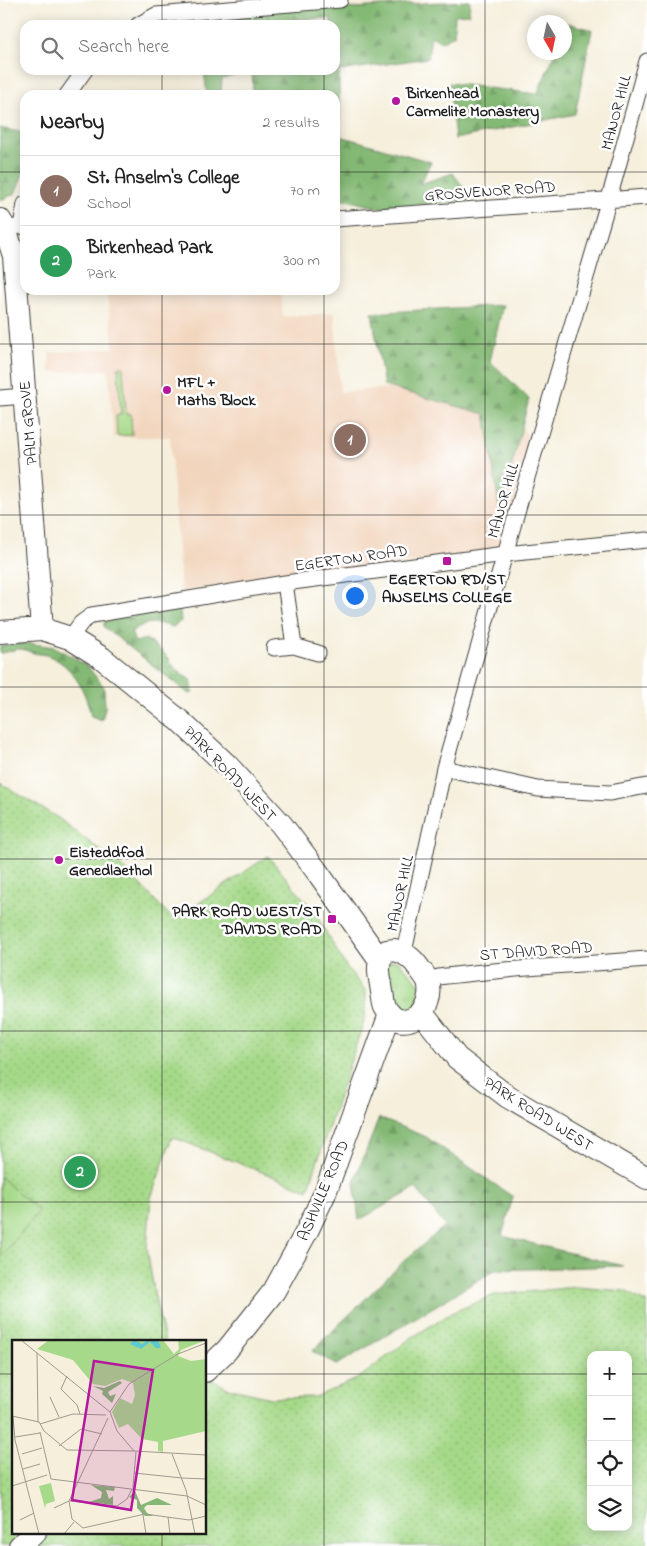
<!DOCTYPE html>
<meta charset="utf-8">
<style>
body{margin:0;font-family:"Indie Flower",sans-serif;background:#f2f2f2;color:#222}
.controls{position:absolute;right:15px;bottom:15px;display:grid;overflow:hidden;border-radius:10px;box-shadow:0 2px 12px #0003}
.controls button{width:45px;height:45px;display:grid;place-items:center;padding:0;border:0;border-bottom:1px solid #e0e0e0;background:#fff;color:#222;font:25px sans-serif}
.compass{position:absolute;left:527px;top:15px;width:45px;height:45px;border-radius:50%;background:#fff;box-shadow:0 2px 12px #0003;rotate:171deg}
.you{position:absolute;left:354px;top:595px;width:18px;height:18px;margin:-12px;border:4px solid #fff;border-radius:50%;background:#1a73e8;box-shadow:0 0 0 8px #1a73e833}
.badge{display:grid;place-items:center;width:32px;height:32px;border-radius:50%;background:#b5179e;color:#fff;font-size:16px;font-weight:700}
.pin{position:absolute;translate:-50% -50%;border:2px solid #fff;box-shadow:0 1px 5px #0006}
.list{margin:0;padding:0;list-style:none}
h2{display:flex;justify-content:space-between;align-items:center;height:65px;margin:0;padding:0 20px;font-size:21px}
h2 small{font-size:16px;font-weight:400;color:#767676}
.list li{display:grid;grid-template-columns:32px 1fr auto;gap:15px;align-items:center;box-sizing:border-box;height:70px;padding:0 20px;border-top:1px solid #e0e0e0}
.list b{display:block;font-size:19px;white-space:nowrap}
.list p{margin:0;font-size:16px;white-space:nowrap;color:#767676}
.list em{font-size:16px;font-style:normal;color:#767676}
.icon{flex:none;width:28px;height:28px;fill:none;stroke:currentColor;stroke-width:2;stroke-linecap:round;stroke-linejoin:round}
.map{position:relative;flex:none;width:647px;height:1546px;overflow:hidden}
.search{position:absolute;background:#fff;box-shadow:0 2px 12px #0003;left:20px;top:20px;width:320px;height:55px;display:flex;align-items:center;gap:12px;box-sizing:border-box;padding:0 18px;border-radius:15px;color:#767676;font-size:19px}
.panel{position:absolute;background:#fff;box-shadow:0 2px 12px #0003;left:20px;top:90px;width:320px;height:205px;border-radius:15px}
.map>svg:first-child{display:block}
</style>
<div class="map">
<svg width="647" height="1546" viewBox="0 0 647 1546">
<defs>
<pattern id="grass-tufts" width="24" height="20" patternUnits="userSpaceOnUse" patternTransform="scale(1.25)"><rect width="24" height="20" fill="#a6d989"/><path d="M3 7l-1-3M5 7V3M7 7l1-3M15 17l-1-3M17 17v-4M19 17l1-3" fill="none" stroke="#8eba76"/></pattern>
<pattern id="forest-firs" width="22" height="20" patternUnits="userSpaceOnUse" patternTransform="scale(1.25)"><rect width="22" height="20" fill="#84b975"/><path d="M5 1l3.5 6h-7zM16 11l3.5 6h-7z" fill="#719e65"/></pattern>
<pattern id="park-dots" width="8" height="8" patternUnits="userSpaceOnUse" patternTransform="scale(1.25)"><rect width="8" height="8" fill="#a6d989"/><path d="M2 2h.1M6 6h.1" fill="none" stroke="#8eba76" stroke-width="1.8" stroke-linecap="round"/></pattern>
</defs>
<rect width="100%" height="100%" fill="#fff"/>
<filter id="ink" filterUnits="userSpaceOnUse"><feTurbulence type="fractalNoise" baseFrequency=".02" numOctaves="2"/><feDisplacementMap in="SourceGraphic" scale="10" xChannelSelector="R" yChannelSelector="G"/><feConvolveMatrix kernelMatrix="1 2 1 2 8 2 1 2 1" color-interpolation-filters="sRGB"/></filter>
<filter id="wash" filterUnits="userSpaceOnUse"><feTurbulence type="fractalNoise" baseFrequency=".0096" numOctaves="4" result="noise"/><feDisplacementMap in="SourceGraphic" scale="20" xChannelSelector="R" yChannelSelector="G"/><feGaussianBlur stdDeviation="1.12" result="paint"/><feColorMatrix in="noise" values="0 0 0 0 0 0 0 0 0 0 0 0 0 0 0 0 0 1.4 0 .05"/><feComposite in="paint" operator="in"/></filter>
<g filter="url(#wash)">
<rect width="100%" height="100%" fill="#f5efdc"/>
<path fill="#f2d5bd" d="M106,290h174l3,27 51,-4 6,79 158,-13 33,64 -29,108 -243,31 -78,9 -11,-154h-56l-6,-67 -58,2 -1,-19 65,-5z"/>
<path fill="url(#grass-tufts)" stroke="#617a52" d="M391,961h7l22,23 -3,23 -15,5 -8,-8 -8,-39z"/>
<path fill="url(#forest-firs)" stroke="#506a48" d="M470,1l-1,13 -14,1 -1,20 -13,7 -10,-6 -3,22 -89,13 1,65 91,26 -11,22 33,-11 18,25 -15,4 -77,6 -44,-11v-102h-82l-1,-25h18l8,3 8,-3h49v-45h-4v-7l-108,4 1,3h-28v-7l130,-14 6,6 72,-6z
M568,23l24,7 -17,84 -120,25 -6,-56 88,11 18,-41 9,-1 1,-21z
M204,70h48l-30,9 -1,16h-14z
M0,128l25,5v35l-10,26 -15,6z
M503,305l-13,56 39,38 -29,113 -15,-98 -101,-28 -12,-73z
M180,610l1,11 -8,6c-19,-5 -25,-7 -42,5l4,10 11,-3 18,14 13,18 14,9 2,13 -4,1 -85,-67v-5l7,-3z
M25,643l30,4 32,19 17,21 1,21 -3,12 -11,-4c-5,-25 -19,-53 -45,-61 -4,-1 -8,-1 -12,-2 -4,-1 -10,-4 -15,-4 -5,0 -12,4 -19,4v-7z
M379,1118l47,19 87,60 -11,39 121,30 -128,4 -158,95 -25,-14 93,-91 40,-34 -29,-38 -57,32 -5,-38z"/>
<path fill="url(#park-dots)" stroke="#617a52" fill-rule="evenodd" d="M0,783l58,35 69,53 47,49 94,-64 45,54 34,58 19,23 -1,27 -57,172 -136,-53 -21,61 -4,50 8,49 10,44h-151v191h191v-156l23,12 43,10 44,-1 44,-19 52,-40 40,-25 43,-18 82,-8 49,4 22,12v243h-647zM591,1355h37v172h-37z"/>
<path fill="#a6d989" stroke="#617a52" d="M118,367h5l3,47h5l1,21 -15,1 -1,-21h5z
M0,1177l39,34 -39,47z"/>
</g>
<g filter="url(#ink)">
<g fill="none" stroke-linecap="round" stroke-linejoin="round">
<g stroke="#3d3c39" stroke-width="17">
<path id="street" d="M138,25l18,-10 184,-15
M67,95l18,-25
M335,219l312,-22
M21,226l4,-22
M0,230l21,-4 4,1
M0,398l24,-2
M285,583l9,63
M70,638l11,-15 11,-8 193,-32 220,-29 142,-14
M274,648l20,-2 24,7
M444,768l94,21 72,4 37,-7
M404,952l40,-184 75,-263 90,-306 38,-138
M428,980l11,-3c69,-9 139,-12 208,-18"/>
</g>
<g stroke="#3d3c39" stroke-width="24">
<path id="secondary" d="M0,220l5,8 9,28 28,373
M0,632l42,-3 28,9 32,20 78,63 47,44 54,59 35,46 64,90
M395,950c11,3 18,9 24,18 3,4 7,9 9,13 9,30 -27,57 -43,26 -2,-4 -2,-11 -3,-15 -1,-10 -5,-22 -2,-31 1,-4 4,-7 7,-10z
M422,1013l35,45 51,39 139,81
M205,1371l22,-21 47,-59 33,-60 18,-38 65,-179
M20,1546l15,-14"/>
</g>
<use href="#street" stroke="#fff" stroke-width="15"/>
<use href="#secondary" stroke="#fff" stroke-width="22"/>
</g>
</g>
<path fill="none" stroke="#1c1c1c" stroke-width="1" stroke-opacity="0.55" d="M162,0v25M324,0v25M485,0v1546M162,70v25M324,70v25M0,172h25M335,172h312M162,290v1051M324,290v1256M0,344h647M0,515h647M0,687h647M0,859h647M0,1031h647M0,1202h647M0,1374h14M205,1374h386M628,1374h19M162,1532v14"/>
<g fill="#b5179e" stroke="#fff" stroke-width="2">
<circle cx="396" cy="101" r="5"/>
<circle cx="167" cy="390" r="5"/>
<rect x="442" y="556" width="10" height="10" rx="2.5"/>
<circle cx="59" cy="860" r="5"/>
<rect x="327" y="914" width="10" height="10" rx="2.5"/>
</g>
<g text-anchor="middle" stroke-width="5" stroke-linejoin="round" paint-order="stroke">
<g font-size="16" font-weight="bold" fill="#1c1c1c" stroke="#fff" text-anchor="start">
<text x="406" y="98">Birkenhead<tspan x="406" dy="18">Carmelite Monastery</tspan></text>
<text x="177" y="387">MFL +<tspan x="177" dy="18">Maths Block</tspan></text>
<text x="447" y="584" text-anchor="middle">EGERTON RD/ST<tspan x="447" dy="18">ANSELMS COLLEGE</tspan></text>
<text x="69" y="857">Eisteddfod<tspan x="69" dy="18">Genedlaethol</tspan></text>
<text x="322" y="916" text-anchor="end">PARK ROAD WEST/ST<tspan x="322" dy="18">DAVIDS ROAD</tspan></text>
</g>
<g font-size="16" fill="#1c1c1c" stroke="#fff">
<text transform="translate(615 112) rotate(-75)" y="6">MANOR HILL</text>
<text transform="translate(490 190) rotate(-4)" y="6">GROSVENOR ROAD</text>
<text transform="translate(27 423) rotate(-95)" y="6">PALM GROVE</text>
<text transform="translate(502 500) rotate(-74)" y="6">MANOR HILL</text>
<text transform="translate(351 557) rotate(-8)" y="6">EGERTON ROAD</text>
<text transform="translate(231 773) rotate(46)" y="6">PARK ROAD WEST</text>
<text transform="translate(399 893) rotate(-78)" y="6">MANOR HILL</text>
<text transform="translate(536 950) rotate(-4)" y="6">ST DAVID ROAD</text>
<text transform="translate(539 1113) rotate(32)" y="6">PARK ROAD WEST</text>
<text transform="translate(322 1190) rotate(-67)" y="6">ASHVILLE ROAD</text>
</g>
</g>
<g transform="translate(12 1340)">
<rect width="194" height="194" fill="#f5efdc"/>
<path d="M108,41l2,2 -14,9 2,4 6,-2 -4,9 -10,-9 1,-3 -10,-5 11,2zM79,145l24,2 -1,4 -8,-1 3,9 4,-3v9l-24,-3 12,-4 1,-6zM123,151l6,14 16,-7 15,7h-25l-3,3 3,5 7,3h-9l-8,-8v-8l-8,-3z" fill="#84b975"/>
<path d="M37,0h114l11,14 5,-5 -1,-9h28l-25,10 -3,6 13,5 15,-2v72l-43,10v11l-5,-1v-9l-16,-3 -14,-15 -9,4 -7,-16 8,-14 12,6 3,-9 -2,-12 -11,-4 -17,7 -12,-2 -20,-24 -36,-11z" fill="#a6d989"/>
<path d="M147,28l17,7 -2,9 -7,4 -15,-13zM179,39l2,18 -11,2 -2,-18zM143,50l13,13 -12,10 -12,-13zM158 78a12 12 0 1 1 24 0a12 12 0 1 1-24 0ZM39,143l4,18 -9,3 -1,4 -6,-22z" fill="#a6d989"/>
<path d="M122,0l8,4 6,-4h10l3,8h-5l-6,-6 -9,7 -11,-5z" fill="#5dcad2"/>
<path fill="none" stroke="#9e9b8f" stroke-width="1" d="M9,0l89,72 7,19 17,20 72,4M25,13l1,69M55,36l-6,13 16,16 3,9M38,57l9,20M98,72l19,-28 49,-30 28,-11M0,76l27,6 5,9 23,19 67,1M1,77l2,23 24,94M28,84l33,-10 33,1M28,92l11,47 136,17 19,9M3,97l25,-4M47,106l22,-17 21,5M124,112l-3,35 10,28 3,19M10,114l20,-6M160,114l14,36 9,44M11,129l17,-5M122,133l48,5M170,138l24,1M0,146l35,-11M57,161l3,18 11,9 62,-14 44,6 17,-4M57,161l39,-83M58,161l47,5 10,-7 5,-10M42,168l15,-7M156,177l2,17M8,180l14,-7M52,194l10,-12"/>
<path fill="#b5179e" fill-opacity="0.15" stroke="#b5179e" stroke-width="2.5" d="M82,21l59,9 -22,140 -59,-10z"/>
<rect width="194" height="194" fill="none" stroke="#1c1c1c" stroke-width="2.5"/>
</g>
</svg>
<div class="controls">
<button>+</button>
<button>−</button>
<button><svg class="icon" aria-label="locate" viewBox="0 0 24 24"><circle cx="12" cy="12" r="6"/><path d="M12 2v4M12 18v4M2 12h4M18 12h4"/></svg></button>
<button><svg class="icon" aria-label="layers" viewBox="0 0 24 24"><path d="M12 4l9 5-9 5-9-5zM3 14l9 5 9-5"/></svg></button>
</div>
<svg class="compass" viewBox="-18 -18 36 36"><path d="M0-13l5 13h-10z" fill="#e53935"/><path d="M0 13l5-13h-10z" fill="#767676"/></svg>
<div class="you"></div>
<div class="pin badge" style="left:350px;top:440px;background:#8d6e63">1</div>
<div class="pin badge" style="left:80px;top:1172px;background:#2e9e5b">2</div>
<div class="search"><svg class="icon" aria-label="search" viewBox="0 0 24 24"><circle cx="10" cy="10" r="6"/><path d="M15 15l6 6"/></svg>Search here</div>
<section class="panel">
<h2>Nearby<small>2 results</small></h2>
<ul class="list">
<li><span class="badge" style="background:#8d6e63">1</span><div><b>St. Anselm's College</b><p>School</p></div><em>70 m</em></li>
<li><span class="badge" style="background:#2e9e5b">2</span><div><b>Birkenhead Park</b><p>Park</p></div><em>300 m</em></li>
</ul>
</section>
</div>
